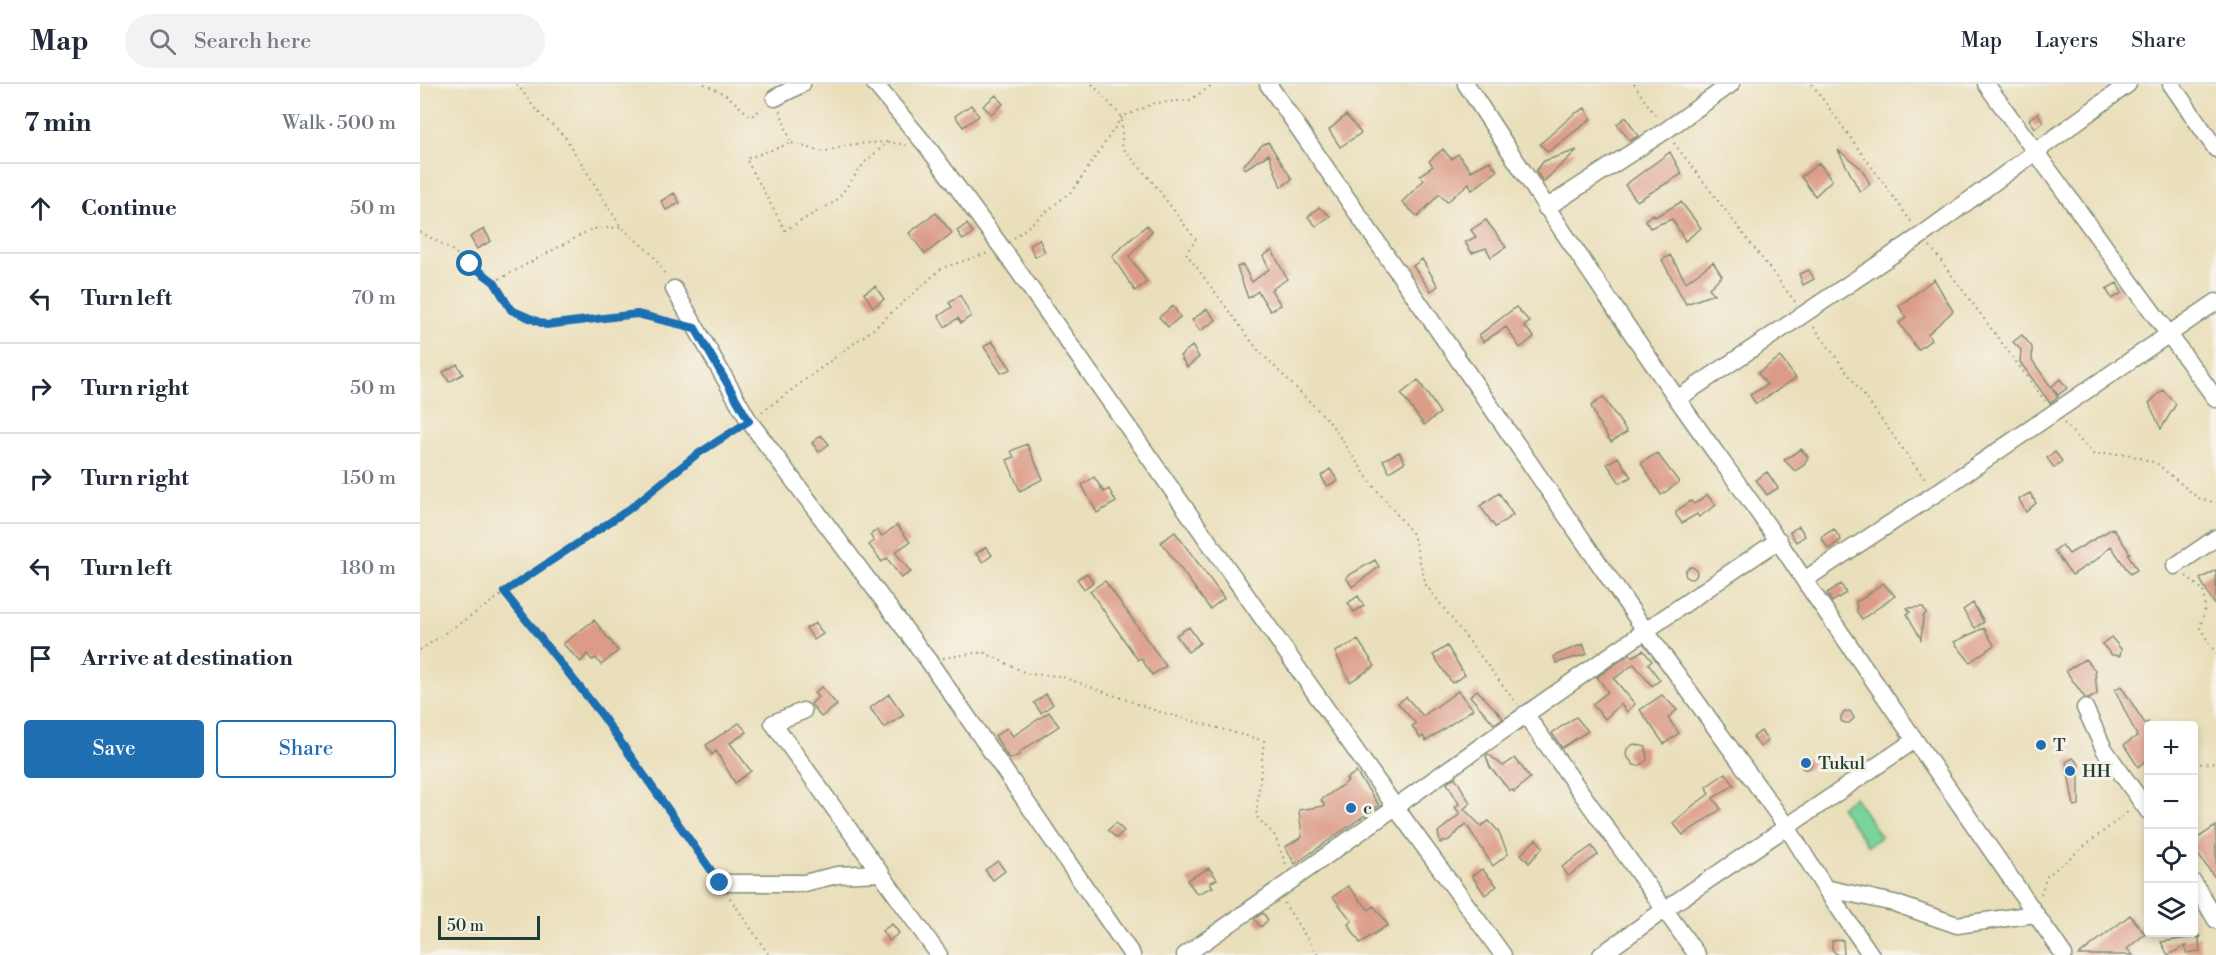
<!DOCTYPE html>
<meta charset="utf-8">
<style>
body{margin:0;font-family:"Libre Bodoni",serif;background:#f2f2f3;color:#1f2937}
.controls{position:absolute;right:18px;bottom:18px;display:grid;overflow:hidden;border-radius:6px;box-shadow:0 3px 9px #0003}
.controls button{width:54px;height:54px;display:grid;place-items:center;padding:0;border:0;border-bottom:2px solid #e0e1e3;background:#fff;color:#1f2937;font:30px sans-serif}
.scale{position:absolute;left:18px;bottom:15px;width:102px;box-sizing:border-box;padding-left:6px;border:3px solid #1f3d34;border-top:0;font-size:16px;line-height:21px;white-space:nowrap;color:#1f3d34;-webkit-text-stroke:4px #f7f3e8;paint-order:stroke}
.stop{position:absolute;width:18px;height:18px;margin:-14px;border:4px solid #1f6fb2;border-radius:50%;background:#fff}
.stop.end{background:#1f6fb2;border-color:#fff;box-shadow:0 2px 6px #0008}
.list{margin:0;padding:0;list-style:none}
h2{display:flex;justify-content:space-between;align-items:center;height:78px;margin:0;padding:0 24px;font-size:26px}
h2 small{font-size:20px;font-weight:400;color:#747a83}
.list li{display:grid;grid-template-columns:39px 1fr auto;gap:18px;align-items:center;box-sizing:border-box;height:90px;padding:0 24px;border-top:2px solid #e0e1e3}
.list b{display:block;font-size:22px;white-space:nowrap}
.list em{font-size:20px;font-style:normal;color:#747a83}
.actions{display:flex;gap:12px;padding:18px 24px}
.actions a{flex:1;padding:14px 0;border:2px solid #1f6fb2;border-radius:6px;text-align:center;font-size:21px;color:#1f6fb2}
.actions .main{background:#1f6fb2;color:#fff}
.icon{flex:none;width:33px;height:33px;fill:none;stroke:currentColor;stroke-width:2;stroke-linecap:round;stroke-linejoin:round}
.map{position:relative;flex:none;width:1796px;height:871px;overflow:hidden}
header{display:flex;align-items:center;gap:36px;box-sizing:border-box;height:84px;padding:0 30px;background:#fff;border-bottom:2px solid #e0e1e3}
header strong{font-size:28px}
nav{display:flex;gap:33px;margin-inline-start:auto;font-size:21px}
.search{width:420px;height:54px;background:#f2f2f3;display:flex;align-items:center;gap:15px;box-sizing:border-box;padding:0 21px;border-radius:33px;color:#747a83;font-size:22px}
main{display:flex}
aside{flex:1;background:#fff}
.map>svg:first-child{display:block}
</style>
<header>
<strong>Map</strong>
<div class="search"><svg class="icon" aria-label="search" viewBox="0 0 24 24"><circle cx="10" cy="10" r="6"/><path d="M15 15l6 6"/></svg>Search here</div>
<nav><a>Map</a><a>Layers</a><a>Share</a></nav>
</header>
<main>
<aside>
<h2>7 min<small>Walk · 500 m</small></h2>
<ul class="list">
<li><svg class="icon" aria-label="ahead" viewBox="0 0 24 24"><path d="M12 20V5M6 11l6-6 6 6"/></svg><div><b>Continue</b></div><em>50 m</em></li>
<li><svg class="icon" aria-label="left" viewBox="0 0 24 24"><path d="M17 20v-9H6M10 6l-5 5 5 5"/></svg><div><b>Turn left</b></div><em>70 m</em></li>
<li><svg class="icon" aria-label="right" viewBox="0 0 24 24"><path d="M7 20v-9h11M14 6l5 5-5 5"/></svg><div><b>Turn right</b></div><em>50 m</em></li>
<li><svg class="icon" aria-label="right" viewBox="0 0 24 24"><path d="M7 20v-9h11M14 6l5 5-5 5"/></svg><div><b>Turn right</b></div><em>150 m</em></li>
<li><svg class="icon" aria-label="left" viewBox="0 0 24 24"><path d="M17 20v-9H6M10 6l-5 5 5 5"/></svg><div><b>Turn left</b></div><em>180 m</em></li>
<li><svg class="icon" aria-label="arrive" viewBox="0 0 24 24"><path d="M6 21V4h12l-3 4 3 4H6"/></svg><div><b>Arrive at destination</b></div></li>
</ul>
<div class="actions"><a class="main">Save</a><a>Share</a></div>
</aside>
<div class="map">
<svg width="1796" height="871" viewBox="0 0 1796 871">
<rect width="100%" height="100%" fill="#f7f3e8"/>
<filter id="ink" filterUnits="userSpaceOnUse"><feTurbulence type="fractalNoise" baseFrequency=".0167" numOctaves="2"/><feDisplacementMap in="SourceGraphic" scale="12" xChannelSelector="R" yChannelSelector="G"/><feConvolveMatrix kernelMatrix="1 2 1 2 8 2 1 2 1" color-interpolation-filters="sRGB"/></filter>
<filter id="wash" filterUnits="userSpaceOnUse"><feTurbulence type="fractalNoise" baseFrequency=".008" numOctaves="4" result="noise"/><feDisplacementMap in="SourceGraphic" scale="24" xChannelSelector="R" yChannelSelector="G"/><feGaussianBlur stdDeviation="1.35" result="paint"/><feColorMatrix in="noise" values="0 0 0 0 0 0 0 0 0 0 0 0 0 0 0 0 0 1.4 0 .05"/><feComposite in="paint" operator="in"/></filter>
<g filter="url(#wash)">
<rect width="100%" height="100%" fill="#eadfbb"/>
<path fill="#79d49b" stroke="#4c8868" stroke-width="1.5" d="M1434,713l27,39 -13,10 -28,-39z"/>
<g id="blocks">
<path fill="#db9b87" d="M576,11l7,9 -12,10 -8,-8z
M551,21l8,11 -16,11 -8,-11z
M1165,24l6,11 -43,33 -8,-8 34,-30z
M1618,29l5,9 -8,6 -6,-9z
M926,31l15,18 -21,14 -11,-17z
M1206,33l12,19 -8,5 -13,-17z
M848,58l24,37 -11,8 -12,-33 -24,15 -2,-3 19,-21z
M1023,65l8,10 7,-5 13,17 19,-10 7,10 -25,19 -3,-7 -22,19 -8,-8 -21,23 -16,-15 22,-22 -4,-5 13,-9 -4,-5z
M1157,66l-34,32 -7,-11 8,-10z
M1418,66l23,18 9,16 -10,8z
M1250,68l12,22 -45,27 -12,-16z
M1399,79l13,17 -17,16 -14,-19z
M254,109l6,10 -14,7 -5,-9z
M1261,118l20,26 -16,13 -13,-22 -22,9 -5,-8 8,-6 2,3z
M899,123l11,9 -14,10 -8,-9z
M516,129l16,20 -27,21 -16,-21z
M1066,136l20,27 -15,10 -5,-9 -14,5 -7,-11 11,-5 -5,-7z
M547,140l6,9 -10,7 -6,-9z
M727,141l5,6 -23,25 18,26 -12,9 -23,-35z
M64,145l7,12 -14,8 -7,-12z
M619,155l6,13 -10,5 -5,-11z
M852,166l15,29 -16,11 10,15 -11,6 -12,-20 -10,7 -11,-31 6,-2 9,17 17,-13 -6,-13z
M1250,171l16,27 27,-20 9,14 -13,12 5,6 -28,10 -24,-44z
M1002,175l16,27 -7,5 -18,-25z
M1389,186l5,9 -11,6 -4,-11z
M1514,195l19,32 -25,23 3,6 -13,10 -19,-27 7,-5 -7,-12z
M1697,199l5,10 -10,6 -6,-10z
M455,202l9,13 -11,8 -9,-14z
M540,211l11,21 -10,7 -3,-5 -13,9 -6,-11 13,-9 -3,-4z
M753,222l7,11 -12,10 -9,-10z
M1096,223l14,15 -6,4 10,11 -14,11 -14,-21 -23,15 -4,-7z
M787,225l9,11 -16,11 -8,-11z
M1602,251l10,12v13l26,37 -8,6 -30,-41 1,-12 -8,-8z
M572,257l19,28 -10,4 -17,-26z
M772,262l7,11 -12,10 -7,-11z
M1360,273l16,21 -40,26 -6,-9 17,-10 -9,-12z
M37,280l6,10 -14,8 -6,-10z
M1640,295l7,9 -9,7 -7,-8z
M998,296l22,33 -16,12 -23,-31z
M1743,306l13,14 -15,25 -12,-26z
M1183,313l24,35 -16,10 -12,-18 -8,-18z
M401,351l8,9 -10,8 -7,-9z
M607,360l16,35 -23,12 -13,-31 7,-3 -3,-6z
M1381,365l7,8 -4,8 -9,6 -11,-11z
M979,368l6,10 -16,10 -6,-12z
M1635,368l7,9 -8,7 -7,-10z
M1237,369l22,29 -18,13 -20,-32z
M1198,373l13,20 -11,6 -13,-19z
M910,385l8,12 -11,5 -6,-10z
M1347,388l11,16 -11,7 -11,-15z
M674,393l10,15 5,-3 7,13 -19,11 -15,-28z
M1079,409l14,22 -18,12 -15,-21z
M1610,409l6,10 -10,9 -7,-13z
M1287,411l9,10 -17,12 -2,-3 -15,9 -6,-8v-4l15,-10 3,3z
M477,441l13,17 -15,10 16,20 -10,6 -14,-20 -5,4 -13,-17 5,-4 -4,-6 7,-5 5,6z
M1379,442l6,10 -9,6 -6,-10z
M1693,444l17,25 -2,1 9,16 -7,4 -19,-28 -15,14 -24,15 -18,-24 8,-6 7,9z
M1414,445l7,11 -13,9 -7,-12z
M755,448l49,66 -14,11 -49,-67z
M566,463l6,8 -9,7 -7,-8z
M955,476l4,7 -27,20 -6,-10z
M1265 489a6 6 0 1 1 12 0a6 6 0 1 1-12 0Z
M1796,486v37l-16,-28z
M667,489l6,9 -9,7 -7,-10z
M685,497l61,85 -14,9 -11,-17 -3,2 -48,-69z
M1463,499l12,13 -33,23 -5,-7 -1,-11 4,-1z
M1421,500l5,9 -14,9 -5,-9z
M938,512l6,10 -10,6 -6,-9z
M1553,519l11,19 -9,6 -12,-18z
M1503,523l3,6 -3,4 -2,22 -14,-25 3,-2 -3,-4z
M174,536l24,31 -17,14 -5,-7 -4,2 -5,-6 -6,8 -18,-18z
M396,539l7,11 -9,6 -8,-12z
M769,543l11,16 -12,9 -12,-17z
M1564,544l10,17 -24,17 -16,-20z
M1691,553l10,12 -1,7 -8,-1 -10,-11z
M938,556l17,26 -25,16 -15,-30z
M1163,560l4,10 -31,9 -2,-7z
M1027,562l18,29 -13,8 -19,-28z
M1223,566l9,11 -4,3 12,16 -8,6 -18,-22 -20,15 21,25 -8,8 -6,-8 -16,15 -13,-15 16,-12 -11,-15 33,-23 2,3z
M1665,575l10,11 2,24 -8,5 -4,-1 -19,-27z
M1701,602l24,38 3,-2v37l-10,8 -14,-22 13,-9 -22,-46z
M402,603l15,18 -16,12 -10,-13 7,-7 -4,-4z
M1057,606l18,19 8,9 -9,6 -24,-28z
M1038,607l15,18 -47,32 -3,-5 -3,2 -8,-12 4,-2 -18,-21 8,-6 17,19z
M469,610l15,21 -20,13 -14,-20z
M626,610l7,10 -12,9 -7,-10z
M1242,611l15,15 -9,8 11,15 -15,11 -24,-34z
M1430,627l4,7 -5,5h-4l-4,-2v-5l4,-4z
M629,628l10,14 -39,26v3l-11,4 -14,-23 12,-8 6,8z
M1156,633l12,14 -26,17 -10,-15z
M319,639l8,9 -17,11 21,28 -16,12 -19,-32 -4,4 -6,-10z
M1341,647l7,10 -8,6 -7,-10z
M1214,660l12,3 1,13 -8,6 -5,-1 -8,-10 1,-6z
M1068,670l15,12 12,-8 15,20 -16,14 -1,-2 -3,1 -20,-24 -4,-11z
M1653,674l6,6v41l-5,1 -8,-44z
M1380.5 680a5.5 5.5 0 1 1 11 0a5.5 5.5 0 1 1-11 0Z
M936,688l23,33 -84,59 -10,-17 17,-10 -3,-27 26,-4 -4,-6 27,-19 -2,-2z
M1306,689l8,12 -21,13 8,11 -38,26 -10,-12 21,-18 15,-11 -2,-8z
M1035,693l15,26 -6,6 17,17 8,-5 9,10 10,23 -15,12 -27,-42 -17,16 -9,3 -2,-11 22,-18 -5,-7 4,-3 -12,-21z
M696,739l8,8 -8,7 -8,-8z
M1796,742v53l-23,-31v-4l5,-3 -2,-2z
M1116,755l7,8 -14,16 -8,-9z
M1172,762l6,9 -30,21 -6,-9z
M578,777l7,10 -12,9 -8,-10z
M789,784l8,11 -7,4 3,4 -16,7 -10,-14z
M1062,785l15,17 -12,9 -13,-19z
M928,802l21,24 5,-4 14,19 -28,18 -12,-19 4,-3 -19,-24z
M843,829l5,7 -7,7 -7,-8z
M1710,831l15,19 -18,15 6,6h-54z
M472,840l7,9 -10,8 -7,-10z
M1781,852l-2,3 1,12 -14,2v-7l-18,9 -7,-13z
M1423,856l1,15h-7l-5,-6v-8z"/>
</g>
</g>
<g filter="url(#ink)">
<use href="#blocks" fill-opacity="0" stroke="#848e78" stroke-width="1.5"/>
<g fill="none" stroke-linecap="round" stroke-linejoin="round">
<g stroke="#848e78" stroke-width="19">
<path id="minor" d="M455,0l54,65 73,99 394,560 107,147
M848,0l377,546 142,197 38,61 46,67
M1046,0c68,105 138,210 210,313 43,62 88,120 128,183l131,-86 281,-192
M1566,0l230,315
M1751,0l45,65
M355,14l27,-14
M1126,124l119,-77 66,-47
M254,205l75,132 179,239 204,295
M1257,315l245,-164 206,-151
M1755,482l41,-28
M1384,496l260,375
M1665,624l19,41 44,62
M383,627l-30,12 166,232
M1105,630l172,241
M300,799h84l33,-8 44,-2
M1774,799l22,37
M1405,804l69,15 63,22 78,-11
M765,871c199,-138 393,-281 594,-415
M1181,871l63,-45 251,-170"/>
</g>
<path stroke="#848e78" stroke-width="2" stroke-dasharray="1.5 4.5" stroke-linecap="butt" d="M97,0l19,26 29,27 56,90 32,28 13,21
M284,0l24,12 23,21 11,-9
M672,0l30,33v30l29,33 45,60 -10,13 71,96 72,72 42,62 42,51 13,51 91,119
M1214,0l23,34
M1392,0l100,139
M360,27l11,32 -45,16 39,71 51,-29 30,-40 22,-19 19,3
M372,59l31,9 30,-8 35,-2
M1254,59l122,160
M0,148l26,14 48,36 17,29 35,14 91,-11 38,9
M594,154l60,-49 48,-72 33,-14 35,-3 24,-16
M1510,162l115,155
M74,198l98,-53 29,-2
M1394,243l113,155
M342,328l110,-82 70,-62 46,-15
M1644,339l29,31h34l29,9 42,35 18,5
M1766,492l17,14 2,18 -5,20 16,26
M84,508l97,122 111,157
M0,566l208,-140 68,-55 42,-27
M523,574l40,-6 45,22 32,2 97,35 107,30 -8,75 19,20 11,29
M1774,680l22,-1
M1621,810l6,-18 82,-65
M310,814l39,57
M864,819l34,52"/>
<use href="#minor" stroke="#fff" stroke-width="16"/>
</g>
</g>
<g fill="none" stroke-linecap="round" stroke-linejoin="round" filter="url(#ink)">
<path stroke="#1f6fb2" stroke-width="8" d="M50,180l24,18 17,28 35,15 91,-11 58,14 54,93 -53,34 -68,55 -124,82 97,122 119,169"/>
</g>
<g fill="#1f6fb2" stroke="#f7f3e8" stroke-width="2">
<circle cx="1621" cy="661" r="6"/>
<circle cx="1386" cy="679" r="6"/>
<circle cx="1650" cy="687" r="6"/>
<circle cx="931" cy="724" r="6"/>
</g>
<g text-anchor="middle" stroke-width="6" stroke-linejoin="round" paint-order="stroke">
<g font-size="18" fill="#1f3d34" stroke="#f7f3e8" text-anchor="start">
<text x="1633" y="667">T</text>
<text x="1398" y="685">Tukul</text>
<text x="1662" y="693">HH</text>
<text x="943" y="730">c</text>
</g>
</g>
</svg>
<div class="controls">
<button>+</button>
<button>−</button>
<button><svg class="icon" aria-label="locate" viewBox="0 0 24 24"><circle cx="12" cy="12" r="6"/><path d="M12 2v4M12 18v4M2 12h4M18 12h4"/></svg></button>
<button><svg class="icon" aria-label="layers" viewBox="0 0 24 24"><path d="M12 4l9 5-9 5-9-5zM3 14l9 5 9-5"/></svg></button>
</div>
<div class="scale">50 m</div>
<div class="stop" style="left:50px;top:180px"></div>
<div class="stop end" style="left:300px;top:799px"></div>
</div>
</main>
